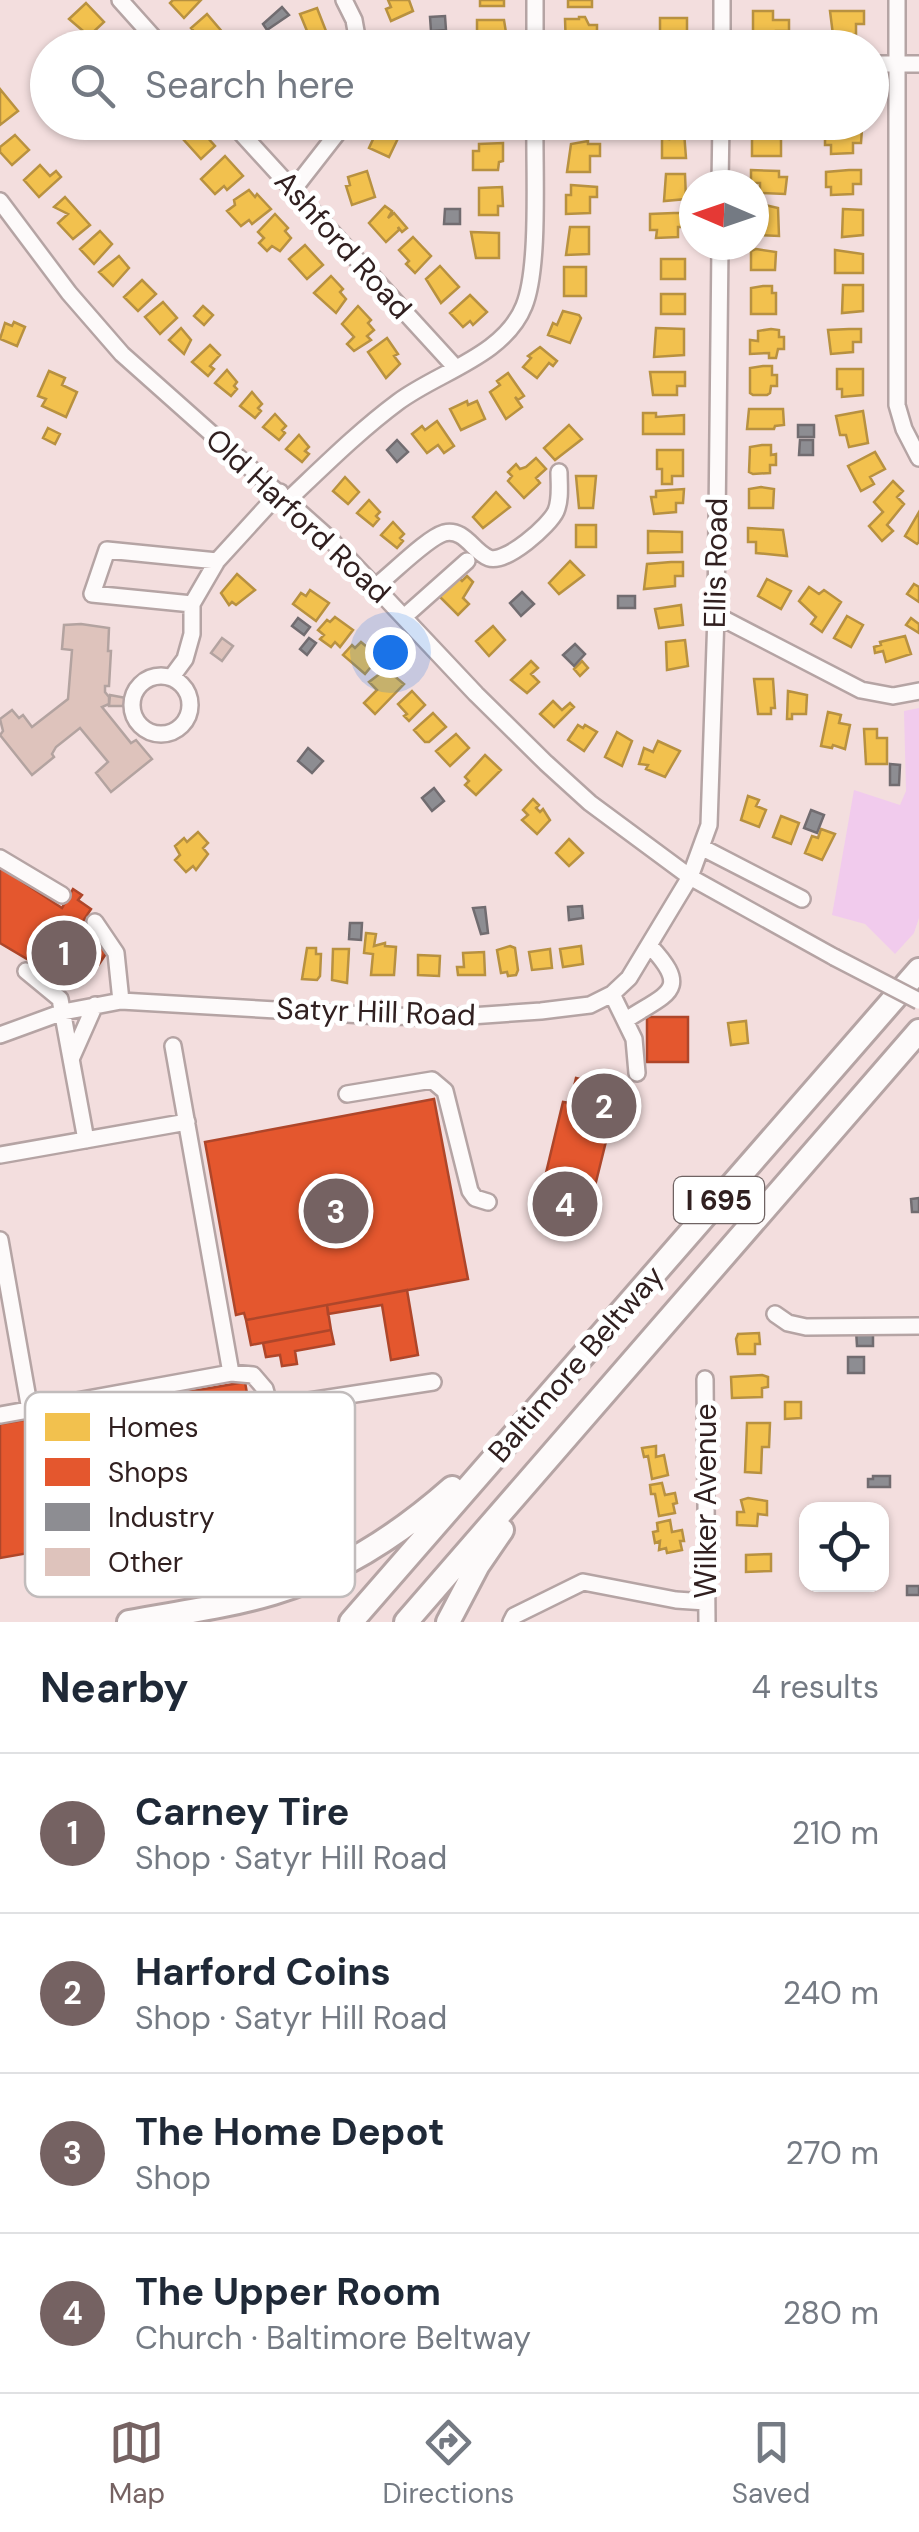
<!DOCTYPE html>
<meta charset="utf-8">
<style>
body{margin:0;font-family:"DM Sans",sans-serif;background:#f6f6f7;color:#1f2937}
.controls{position:absolute;right:30px;bottom:30px;display:grid;overflow:hidden;border-radius:20px;box-shadow:0 2px 8px #0004}
.controls button{width:90px;height:90px;display:grid;place-items:center;padding:0;border:0;border-bottom:2px solid #e0e1e3;background:#fff;color:#1f2937;font:50px sans-serif}
.compass{position:absolute;left:679px;top:170px;width:90px;height:90px;border-radius:50%;background:#fff;box-shadow:0 2px 8px #0004;rotate:272deg}
.you{position:absolute;left:390px;top:652px;width:35px;height:35px;margin:-25px;border:8px solid #fff;border-radius:50%;background:#1a73e8;box-shadow:0 0 0 15px #1a73e833}
.badge{display:grid;place-items:center;width:65px;height:65px;border-radius:50%;background:#756262;color:#fff;font-size:32px;font-weight:700}
.pin{position:absolute;translate:-50% -50%;border:5px solid #fff;box-shadow:0 2px 10px #0006}
.list{margin:0;padding:0;list-style:none}
h2{display:flex;justify-content:space-between;align-items:center;height:130px;margin:0;padding:0 40px;font-size:42px}
h2 small{font-size:32px;font-weight:400;color:#747a83}
.list li{display:grid;grid-template-columns:65px 1fr auto;gap:30px;align-items:center;box-sizing:border-box;height:160px;padding:0 40px;border-top:2px solid #e0e1e3}
.list b{display:block;font-size:38px;white-space:nowrap}
.list p{margin:0;font-size:32px;white-space:nowrap;color:#747a83}
.list em{font-size:32px;font-style:normal;color:#747a83}
.icon{flex:none;width:55px;height:55px;fill:none;stroke:currentColor;stroke-width:2;stroke-linecap:round;stroke-linejoin:round}
.map{position:relative;flex:none;width:919px;height:1622px;overflow:hidden}
.search{position:absolute;background:#fff;box-shadow:0 2px 8px #0004;left:30px;right:30px;top:30px;height:110px;display:flex;align-items:center;gap:25px;box-sizing:border-box;padding:0 35px;border-radius:55px;color:#747a83;font-size:38px}
.sheet{height:770px;background:#fff}
nav{display:flex;justify-content:space-around;align-items:center;box-sizing:border-box;height:140px;border-top:2px solid #e0e1e3;background:#fff;font-size:28px;color:#747a83}
nav a{display:grid;justify-items:center;gap:5px}
nav .on{color:#756262}
.map>svg:first-child{display:block}
</style>
<div class="map">
<svg width="919" height="1622" viewBox="0 0 919 1622">
<rect width="100%" height="100%" fill="#f3dede"/>
<path fill="#f1cbed" d="M919,708v210l-5,15 -19,21 -30,-30 -33,-9 22,-125 46,15 6,-14 -2,-80z"/>
<path fill="#f2c14e" stroke="#b89140" stroke-width="2.5" d="M173,0h28l-17,18 -14,-15z
M388,0h21l4,11 -22,10 -5,-12 5,-2z
M480,0h24v6h-24z
M568,0h24v7h-24z
M86,3l18,19 -15,14 -20,-17z
M317,8l9,23 -21,8 -2,-6 4,-2 -7,-17z
M753,11h20v9h16v11h-13v9h-23z
M830,11h34v13h-8v11h-23z
M207,14l17,20 -15,14 -18,-20z
M579,17h6l4,8h8v14l-8,1v8h-23l-1,-29h14z
M660,18h27v19h-27z
M477,20h27l4,25h-31z
M416,35l1,13h-24l5,-3v-9z
M110,37l6,6 3,-2 5,7 -27,-1z
M0,89l18,22 -18,14z
M179,122l-6,6 -3,-4 -8,8 -8,-9z
M279,122h23l3,5 -13,11z
M381,122l20,10 -12,25 -20,-9z
M480,122h19v7h-19z
M567,122h18v8h-18z
M197,126l18,20 -14,13 -18,-20z
M764,128l17,2v26h-29v-26z
M849,129h13l-1,14h-8v10l-22,1v-9h-6v-15z
M669,132h15l2,26h-24v-20l7,1z
M15,135l14,15 -17,15 -12,-13v-5z
M588,141v3h12v12h-10v16h-23l4,-28z
M503,143v18l-4,1 -1,8h-25v-19h6v-7z
M225,156l18,20 -16,14 -3,-4 -9,8 -14,-15z
M40,165l10,11 6,-5 5,6 -22,20 -15,-17z
M751,170l28,1v6h8l-2,17 -25,-1v-10h-9z
M849,170h12v14h-8v10l-22,1v-8h-5v-15z
M367,171l8,26 -23,8 -6,-19 4,-1 -2,-8z
M666,174h19l1,25 -22,2z
M571,185l26,2v10h-7v16l-24,1v-19h5z
M502,187l1,19h-5v9h-19v-27z
M249,190l6,7 2,-3 14,15 -19,15 -3,-4 -8,6 -14,-15 8,-6 -1,-5z
M65,197l25,28 -17,14 -15,-16 10,-9 -14,-7z
M765,205l13,3 1,28 -25,-1v-26l10,1z
M385,206l7,5 -4,7 6,-5 13,15 -5,4 -4,-5 1,3 -13,12 -17,-19z
M843,209l20,1v25l-21,2z
M674,213h12v14h-8v10l-22,1 1,-8h-7v-16z
M275,214l13,14 -3,3 6,7 -11,13 -8,-5 -5,5 -8,-8 5,-5 -6,-6z
M570,227h19v27l-23,1z
M100,231l12,13 -18,20 -14,-15z
M471,232l28,1v25h-23z
M413,237l18,19 -16,17 -9,-9 3,-3 -10,-11z
M305,245l18,20 -16,14 -18,-20z
M756,249l20,3 -1,18h-24v-19z
M835,250l28,4v19h-28z
M119,256l10,12 -16,18 -14,-14z
M661,259h24v20h-24z
M440,266l19,21 -18,16 -15,-24z
M564,267h22v29h-22z
M331,276l12,13 -3,3 6,7 -10,14 -22,-20z
M142,280l14,14 -18,17 -14,-14z
M843,285h20v26l-21,2z
M763,286h9v7h4v21h-25v-26z
M661,294h24v20h-24z
M470,295l17,17 -14,13 -3,-4 -7,6 -13,-14z
M163,302l14,16 -17,16 -15,-17z
M203,306l10,9 -9,10 -10,-9z
M358,306l13,14 -3,3 6,7 -7,6 4,4 -17,11 -7,-7 7,-7 -12,-13z
M563,311l16,4 2,3 -11,25 -22,-8 5,-12 4,2z
M14,322l11,5 -8,19 -17,-7 5,-16 7,3z
M181,328l10,12 -7,14 -15,-14z
M656,328l28,1v26l-30,2z
M771,329l8,1v7h5v12h-6l-2,9h-7v-5l-19,1v-14l8,1v-10z
M849,329h12v13h-8v10l-22,2 -3,-24z
M387,338l11,16 -4,2 6,8 -14,14 -18,-26z
M210,345l10,10 -10,11 4,3 -6,7 -16,-14z
M540,347l17,14 -4,5 -4,-3 -12,15 -14,-11 8,-9 -3,-2z
M763,366h9v9h5v11h-6l-1,7 -3,2h-14l-3,-2v-25z
M837,369h26v26l-21,2v-8h-5z
M227,370l10,12 -3,4 3,3 -6,7 -16,-13z
M49,371l16,7 -3,7 15,7 -11,25 -24,-11 4,-7 -8,-3z
M650,372h35v14h-8v9h-24z
M508,373l16,23 -6,4 -3,-3 7,10 -16,12 -16,-27 10,-7 -3,-4z
M252,392l10,12 -4,4 3,3 -6,7 -15,-12z
M467,401l1,4 9,-4 8,18 -24,11 -11,-21z
M749,409h34l1,16 -9,1 -1,3h-27z
M863,411l5,32 -19,4 -3,-12h-6l-4,-19z
M643,413h13v4l28,-2v19h-41z
M275,414l11,12 -4,4 3,3 -6,7 -16,-13z
M437,421l17,25 -10,7 -6,-8 -11,8 -15,-19 10,-8 3,4z
M569,425l13,14 -27,21 -11,-12z
M48,428l12,6 -5,10 -12,-6z
M299,435l10,12 -4,4 4,3 -7,8 -16,-13z
M762,445h9v10l5,-1v11h-6v8l-17,1 -4,-2 1,-25z
M657,450h26v26h-11v8h-10v-15h-5z
M875,452l10,17 -15,8 4,7 -13,7 -13,-25z
M536,458l10,11 -10,9 4,5 -16,15 -16,-17 4,-5 -4,-4 8,-8 4,5 6,-2z
M576,476h20l-3,32h-14z
M345,477l14,15 -11,12 -15,-13z
M893,481l10,10 -6,6 7,7 -17,21 6,6 -11,10 -13,-15 14,-14 -9,-10z
M761,487l13,2 -1,19h-24v-19z
M684,489l-1,14h-7v9l-22,2 -3,-17h5v-6z
M496,492l14,15 -27,21 -10,-11z
M369,500l11,12 -4,4 3,3 -6,7 -16,-13z
M919,512v30l-2,2 -12,-8z
M393,522l11,12 -4,4 3,3 -6,7 -16,-13z
M576,525h20v22h-20z
M748,528l35,2 4,26 -31,-3v-11h-8z
M648,531l34,1v20l-34,1z
M570,561l14,14 -25,19 -10,-11z
M671,562h12v14h-8v10l-31,3 3,-25z
M237,574l18,16 -19,15 -4,-3 -3,3 -8,-12z
M467,576l6,6 -10,16 6,6 -11,11 -20,-20 20,-18 4,4z
M767,579l24,12 -10,18 -23,-13z
M914,584l5,3v15l-12,-8z
M809,587l10,7 5,-4 17,12 -19,30 -11,-8 5,-7 -17,-16z
M310,590l19,13 -13,18 -23,-17 8,-11 5,3z
M681,605l2,20 -24,3 -4,-19z
M847,616l16,9 -12,22 -17,-9z
M335,617l18,13 -13,17 -5,-5 -4,5 -11,-8 4,-4 -6,-5 9,-10 3,2z
M911,618l8,6v9l-13,-8z
M493,626l12,14 -16,16 -13,-15z
M905,636l6,18 -25,8 -3,-11 -8,2 -1,-6 7,-2 -1,-3z
M685,640l3,26 -21,4 -1,-28z
M361,642l18,15 -14,17 -22,-19 9,-10 3,3z
M531,661l7,7 -7,6 8,8 -12,11 -16,-13z
M582,661l6,7 -8,8 -6,-7z
M386,669l18,15 -29,30 -11,-11 13,-13 -8,-8z
M754,679h19l2,29h-4v6h-13z
M412,691l13,14 -16,16 -5,-5 3,-2 -9,-10z
M788,691l19,4 -1,19h-14v5h-5z
M553,701l9,9 8,-7 4,4 -20,20 -14,-13z
M828,712l13,3 -2,8 11,2 -5,24 -12,-4 -1,3 -11,-2z
M433,713l13,14 -17,15h-4l-11,-12z
M578,725l5,3 2,-3 12,7 -13,19 -16,-11z
M864,729h13v9h10v26h-21z
M617,732l15,9 -10,25 -17,-9z
M456,734l13,14 -19,18 -14,-15z
M658,741l22,10 -15,26 -19,-8 2,-4 -9,-1 5,-16 9,4z
M485,755l16,15 -25,25 -11,-10 4,-4 -4,-4z
M748,796l11,4 -3,6 10,4 -7,17 -18,-7z
M533,799l6,6 -3,3 4,4 3,-3 7,11 -13,14 -15,-14 6,-5 -5,-5z
M781,816l18,7 -8,21 -18,-7z
M821,829l14,5 -13,26 -17,-7 7,-17 6,2z
M198,832l10,11 -5,5 5,6 -12,16 -3,-4 -7,6 -11,-12 5,-5 -5,-9 9,-8 3,4z
M569,839l14,14 -14,13 -13,-13z
M366,933l10,1 -2,12 11,-3v3l11,1 -2,28h-23l2,-21 -9,-1z
M510,946l5,2 3,22 -2,5 -8,1 -1,-4 -6,1 -4,-23z
M581,946l2,18 -20,3 -3,-18z
M307,948h9v6h5l-1,22 -3,4 -15,-1z
M333,949h16l-2,34 -15,-3z
M550,949l2,19 -20,2 -3,-18z
M484,952l1,23h-27l-1,-8h7l-1,-14z
M418,955l22,1 -1,20 -21,-1z
M746,1021l2,22 -17,2 -3,-22z
M759,1333l1,11h-5v10h-17l-2,-15 2,-5z
M762,1375l6,2v10l-6,1v9l-30,1 -1,-21z
M785,1402h16v16l-16,1z
M747,1423h23l-1,24h-7l-1,26 -16,-1z
M656,1446v11l8,-2 4,20 -16,4 -4,-23 -4,1 -2,-9z
M662,1483l3,12 10,-2 2,10 -4,1 2,9 -16,3 -4,-22h-4l-1,-9z
M748,1498l19,3v14l-9,-1 -1,12 -20,-1v-13h7l-3,-12z
M670,1520l2,12 10,-2 2,11h-4l2,9 -15,3 -1,-5 -7,2 1,-9 -5,2 -2,-11 5,-1 -1,-8z
M771,1554v17l-25,1v-17z"/>
<path fill="#e4572e" stroke="#ae462a" stroke-width="2.5" d="M0,867l62,41 11,-19 9,6 -4,5 13,9 -13,20 31,20 -19,29 -31,-21 -10,15 -49,-29z
M647,1017h41v45h-41z
M576,1078l36,9 -6,25 7,1 -19,77 -6,-2 -6,25 -37,-9 6,-26 -6,-1 18,-75 7,1z
M434,1099l34,180 -222,41 -2,-7 -8,2 -31,-173z
M407,1290l11,65 -27,5 -9,-55 -54,9 -1,-9z
M327,1305l4,25 -80,15 -5,-25z
M331,1330l3,14 -39,7 2,13 -15,2 -2,-11 -14,2 -3,-14z
M245,1382l13,75 9,-1 8,49 -8,2 1,4 -46,8 2,8 -19,3 -1,-8 -204,36v-134z"/>
<path fill="#8d8d92" stroke="#716c70" stroke-width="2.5" d="M282,7l7,8 -22,15 -4,-6z
M445,16l1,14 -15,1 -1,-14z
M445,209h15v15h-16z
M798,425h16v12h-16z
M397,440l11,12 -11,10 -10,-12z
M800,440h13v15h-14z
M522,592l12,12 -13,12 -11,-13z
M618,596h17v12h-17z
M298,618l12,9 -6,8 -12,-9z
M309,638l7,5 -9,12 -7,-6z
M575,644l10,10 -11,12 -11,-11z
M308,748l15,13 -11,12 -14,-12z
M890,764l10,1 -1,20h-9z
M434,788l10,13 -12,10 -10,-13z
M811,810l13,5 -7,18 -13,-5z
M582,906l1,12 -14,2 -1,-13z
M485,907l3,26 -7,1 -8,-26z
M350,923h12l-1,17 -12,-1z
M919,1198v14h-7l-1,-13z
M873,1329v17h-16l-1,-16z
M848,1357h16v16h-16z
M873,1476h17v11h-22v-8h5z
M907,1586h12v9h-12z"/>
<path fill="#dec3bc" stroke="#b3a3a0" stroke-width="2.5" d="M81,624l28,4 -1,23h3l-2,35h-4v6l4,5v7l-7,3 29,36 5,-3 16,19 -41,33 -15,-19 12,-11 -28,-34 -24,19 -4,7 2,3 -22,18 -32,-40 3,-4 -3,-12 12,-9 7,8 4,-3 9,12 36,-28 4,-49 -10,-1 2,-24z
M222,638l11,8 -11,15 -11,-8z
M110,695l16,3 -1,8h-16z"/>
<g fill="none" stroke-linecap="round" stroke-linejoin="round">
<g stroke="#b5a4a4" stroke-width="20">
<path id="minor" d="M120,0l43,48
M344,0l10,20 5,28
M897,0v405l7,24 15,29
M535,48v-48
M722,48v-48
M872,64h47
M231,122l225,246
M720,185l1,-63
M293,190l53,-68
M0,201l69,92 53,61 209,186 145,154 70,69 44,40 100,74 144,80
M289,499c35,-33 70,-68 109,-97 40,-30 106,-46 126,-96 16,-39 10,-137 11,-184
M376,586c17,-13 51,-48 68,-53 21,-5 29,19 45,25 17,6 61,-33 67,-47 5,-12 3,-26 3,-39
M192,604l-100,-10 15,-44 110,11
M716,615l145,75 32,6 26,-5
M404,617l63,-56
M132 705a29 29 0 1 1 58 0a29 29 0 1 1-58 0Z
M171,678l14,-19 7,-25v-30l25,-43 63,-69
M703,848l99,51
M0,858l62,37
M95,922l21,31 5,48
M26,971l34,28 26,141
M612,994l22,45 3,34
M626,1020c41,-27 66,-29 24,-74
M0,1035l63,-23 58,-11 260,15 75,1 85,-6 49,-6 22,-11 17,-16 61,-101 19,-52 7,-210 4,-370
M173,1046l58,327
M72,1057l23,-52
M347,1094l85,-14 13,11 25,100 5,7 13,4
M0,1155l187,-33
M0,1240l30,170
M775,1314l13,9 18,4 113,-1
M705,1379l2,243
M0,1415l231,-42 22,2 12,14 5,18 163,-25
M511,1622l3,-6 69,-34 93,18 30,2"/>
</g>
<g stroke="#b5a4a4" stroke-width="28">
<path id="highway" d="M129,1622c48,-9 97,-15 144,-29 68,-20 127,-59 179,-105
M351,1622l568,-652
M406,1622l513,-591
M448,1622l30,-57 24,-35"/>
</g>
<use href="#minor" stroke="#fdfafa" stroke-width="15"/>
<use href="#highway" stroke="#fdfafa" stroke-width="22"/>
<g stroke="#b5a4a4" stroke-width="20" stroke-linecap="butt">
<path id="minor-bridge" d="M834,957l85,44"/>
</g>
<use href="#minor-bridge" stroke="#fdfafa" stroke-width="15"/>
</g>
<g text-anchor="middle" stroke-width="10" stroke-linejoin="round" paint-order="stroke">
<rect fill="#fff" stroke="#6f6363" stroke-width="2.5" x="674" y="1177" width="90" height="46" rx="8"/>
<g font-size="28" font-weight="bold" fill="#312020">
<text x="719" y="1210">I 695</text>
</g>
<g font-size="30" fill="#312020" stroke="#fff">
<text transform="translate(343 245) rotate(48)" y="10">Ashford Road</text>
<text transform="translate(298 516) rotate(43)" y="10">Old Harford Road</text>
<text transform="translate(716 563) rotate(-89)" y="10">Ellis Road</text>
<text transform="translate(376 1012) rotate(2)" y="10">Satyr Hill Road</text>
<text transform="translate(576 1364) rotate(-49)" y="10">Baltimore Beltway</text>
<text transform="translate(706 1501) rotate(-90)" y="10">Wilker Avenue</text>
</g>
</g>
<rect x="25" y="1392" width="330" height="205" rx="15" fill="#fff" stroke="#c1bcbc" stroke-width="2.5"/>
<rect x="45" y="1413" width="45" height="28" fill="#f2c14e"/>
<rect x="45" y="1458" width="45" height="28" fill="#e4572e"/>
<rect x="45" y="1503" width="45" height="28" fill="#8d8d92"/>
<rect x="45" y="1548" width="45" height="28" fill="#dec3bc"/>
<g font-size="28" fill="#312020">
<text x="108" y="1437">Homes</text>
<text x="108" y="1482">Shops</text>
<text x="108" y="1527">Industry</text>
<text x="108" y="1572">Other</text>
</g>
</svg>
<div class="controls">
<button><svg class="icon" aria-label="locate" viewBox="0 0 24 24"><circle cx="12" cy="12" r="6"/><path d="M12 2v4M12 18v4M2 12h4M18 12h4"/></svg></button>
</div>
<svg class="compass" viewBox="-18 -18 36 36"><path d="M0-13l5 13h-10z" fill="#e53935"/><path d="M0 13l5-13h-10z" fill="#747a83"/></svg>
<div class="you"></div>
<div class="pin badge" style="left:64px;top:953px">1</div>
<div class="pin badge" style="left:604px;top:1106px">2</div>
<div class="pin badge" style="left:336px;top:1211px">3</div>
<div class="pin badge" style="left:565px;top:1204px">4</div>
<div class="search"><svg class="icon" aria-label="search" viewBox="0 0 24 24"><circle cx="10" cy="10" r="6"/><path d="M15 15l6 6"/></svg>Search here</div>
</div>
<section class="sheet">
<h2>Nearby<small>4 results</small></h2>
<ul class="list">
<li><span class="badge">1</span><div><b>Carney Tire</b><p>Shop · Satyr Hill Road</p></div><em>210 m</em></li>
<li><span class="badge">2</span><div><b>Harford Coins</b><p>Shop · Satyr Hill Road</p></div><em>240 m</em></li>
<li><span class="badge">3</span><div><b>The Home Depot</b><p>Shop</p></div><em>270 m</em></li>
<li><span class="badge">4</span><div><b>The Upper Room</b><p>Church · Baltimore Beltway</p></div><em>280 m</em></li>
</ul>
</section>
<nav>
<a class="on"><svg class="icon" aria-label="map" viewBox="0 0 24 24"><path d="M3 6l6-2 6 2 6-2v14l-6 2-6-2-6 2zM9 4v14M15 6v14"/></svg>Map</a>
<a><svg class="icon" aria-label="directions" viewBox="0 0 24 24"><path d="M12 3l9 9-9 9-9-9zM9 14v-3h6M13 9l2 2-2 2"/></svg>Directions</a>
<a><svg class="icon" aria-label="saved" viewBox="0 0 24 24"><path d="M7 4h10v16l-5-4-5 4z"/></svg>Saved</a>
</nav>
